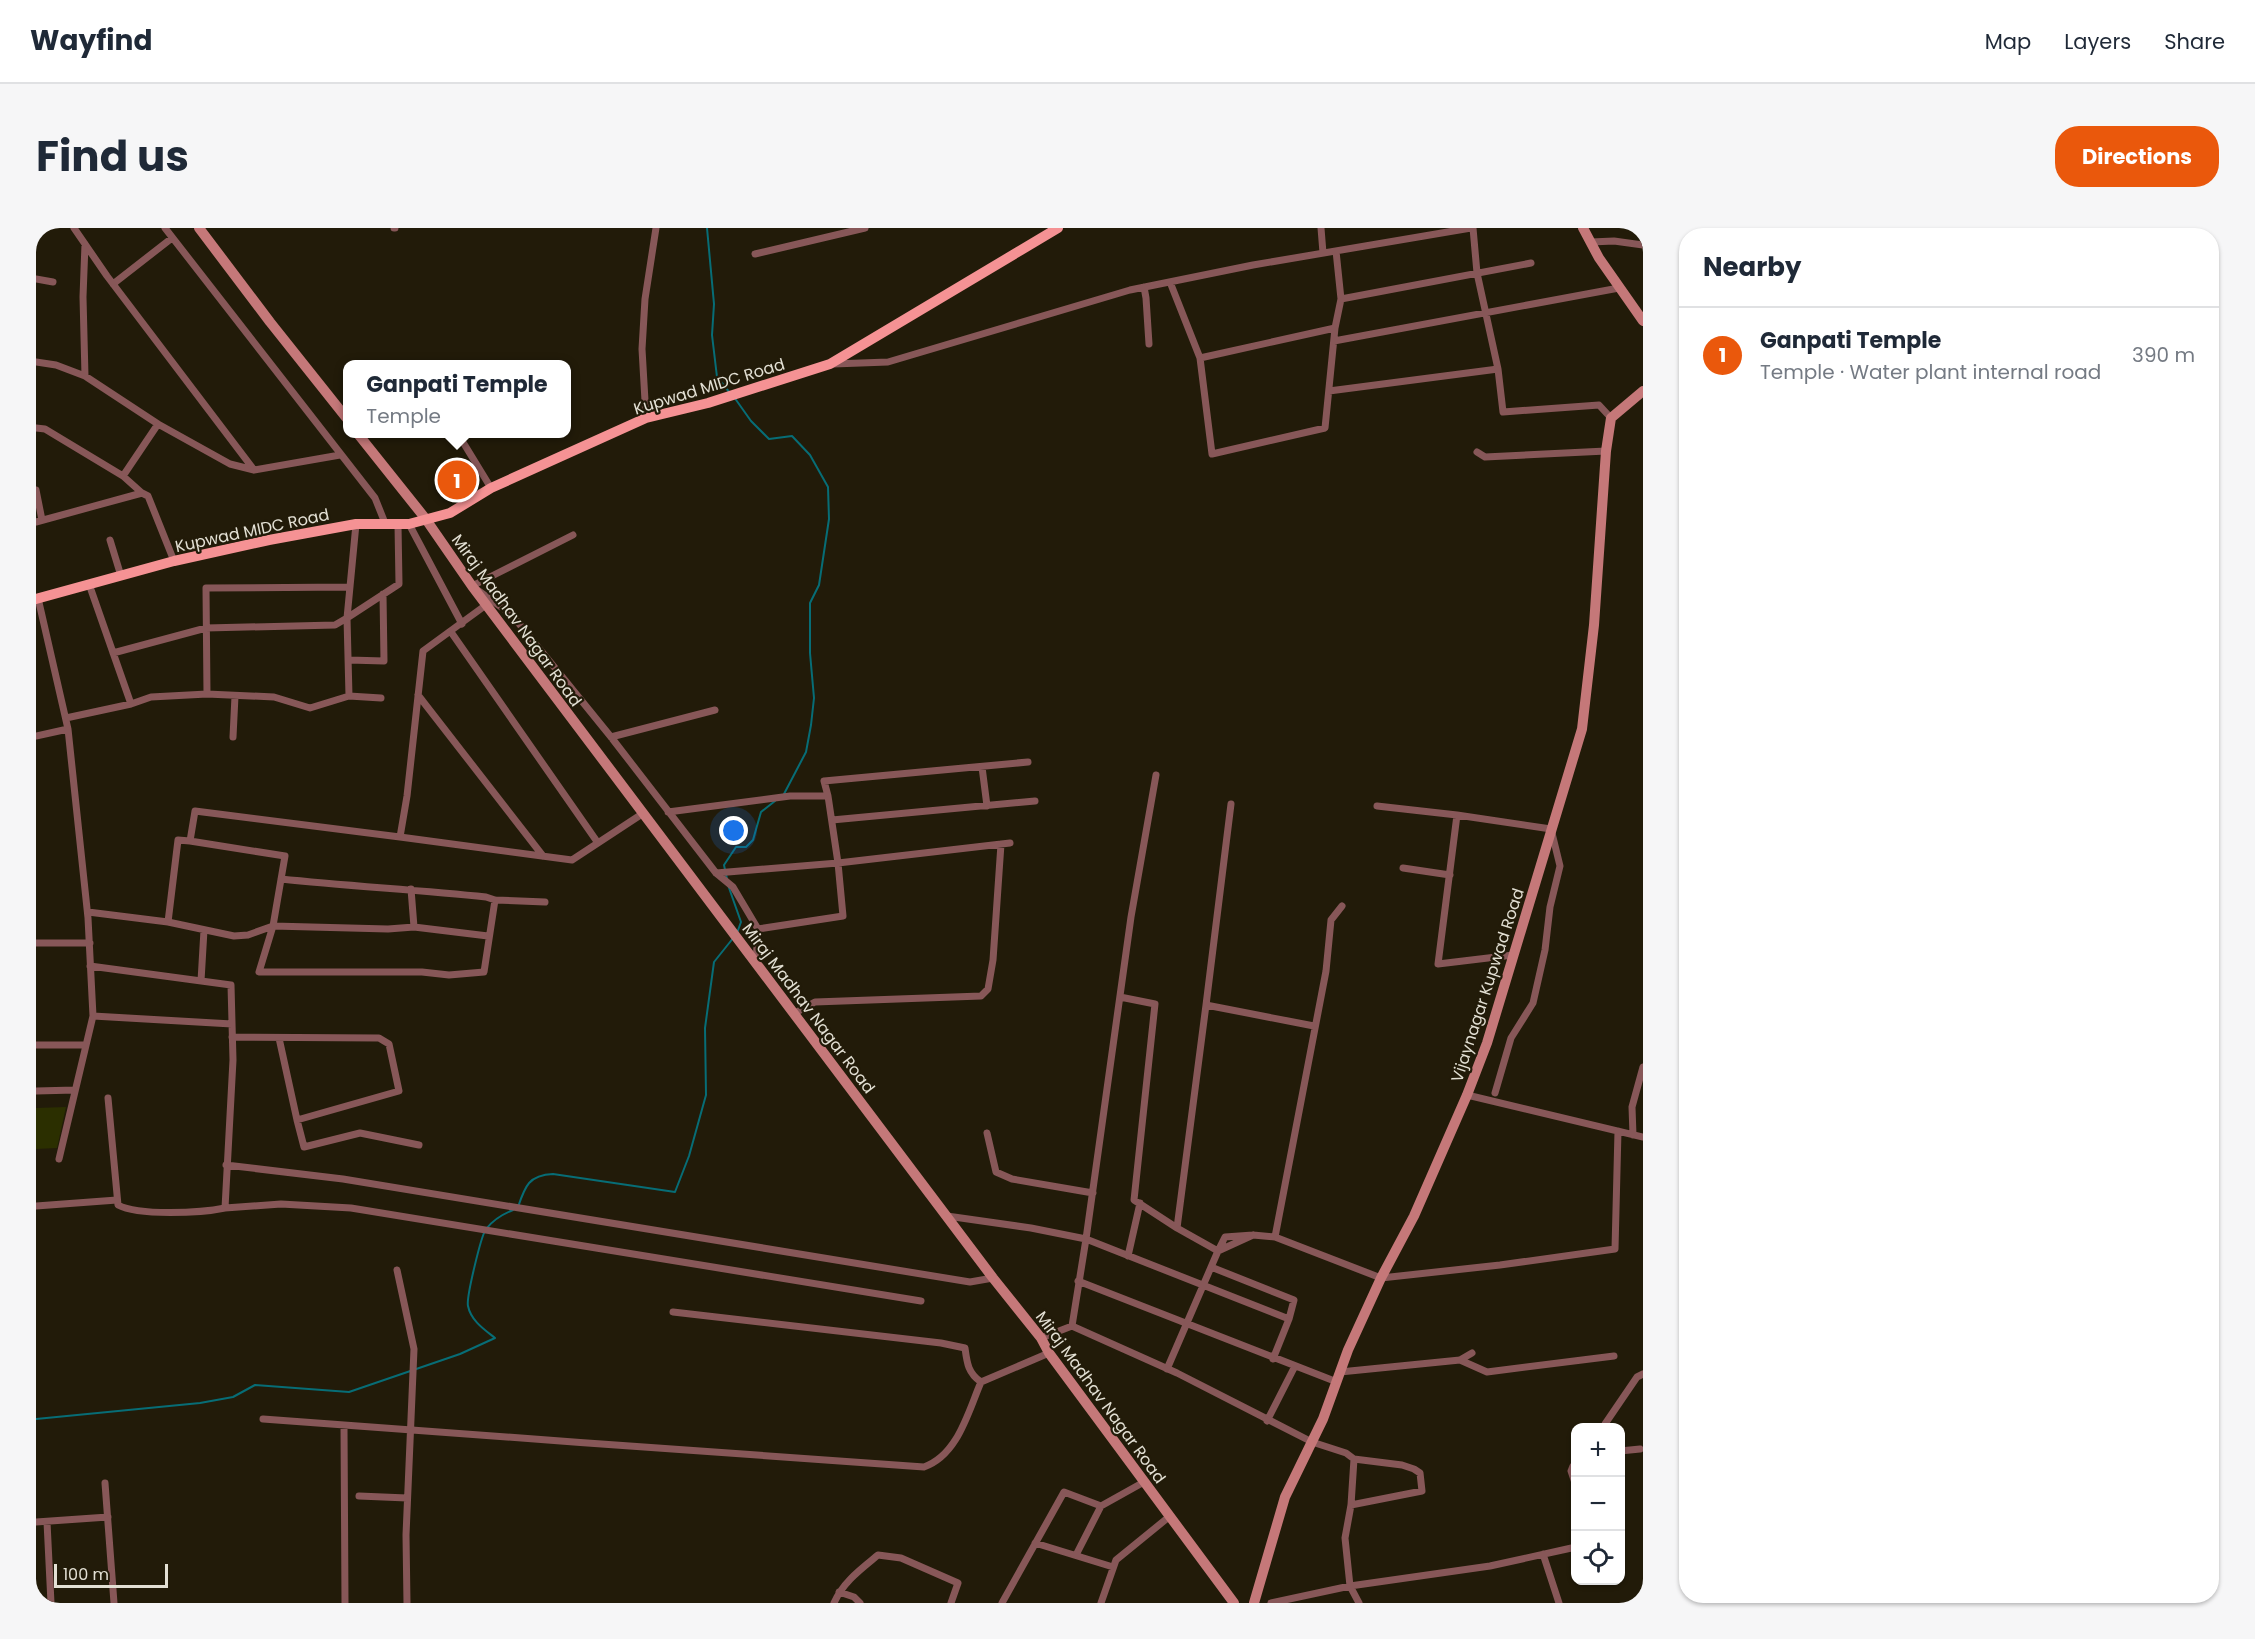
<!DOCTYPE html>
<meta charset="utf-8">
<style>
body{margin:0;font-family:Poppins,sans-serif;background:#f6f6f7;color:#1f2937}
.controls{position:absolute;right:18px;bottom:18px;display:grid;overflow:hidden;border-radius:12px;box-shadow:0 2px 4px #0004}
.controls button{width:54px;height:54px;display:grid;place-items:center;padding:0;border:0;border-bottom:2px solid #e0e1e3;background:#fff;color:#1f2937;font:30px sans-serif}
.scale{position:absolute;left:18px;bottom:15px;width:114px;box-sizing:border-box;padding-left:6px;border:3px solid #e3e0d4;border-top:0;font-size:16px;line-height:21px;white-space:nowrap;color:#e3e0d4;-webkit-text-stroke:4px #221b09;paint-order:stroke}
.you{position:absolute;left:698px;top:603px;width:21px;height:21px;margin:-15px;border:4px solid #fff;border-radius:50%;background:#1a73e8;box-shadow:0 0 0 9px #1a73e833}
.badge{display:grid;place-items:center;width:39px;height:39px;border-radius:50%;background:#ea580c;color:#fff;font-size:20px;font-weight:700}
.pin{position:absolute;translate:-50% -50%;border:3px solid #fff;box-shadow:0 2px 6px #0006}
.popup{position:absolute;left:307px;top:132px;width:228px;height:78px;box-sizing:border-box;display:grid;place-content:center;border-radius:12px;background:#fff;filter:drop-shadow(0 2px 4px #0005);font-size:20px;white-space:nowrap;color:#747a83}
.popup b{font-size:22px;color:#1f2937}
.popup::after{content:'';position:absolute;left:50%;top:100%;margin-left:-12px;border:12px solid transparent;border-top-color:#fff}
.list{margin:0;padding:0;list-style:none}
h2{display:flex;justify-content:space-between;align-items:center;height:78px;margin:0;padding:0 24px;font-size:26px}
h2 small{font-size:20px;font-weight:400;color:#747a83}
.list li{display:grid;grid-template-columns:39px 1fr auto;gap:18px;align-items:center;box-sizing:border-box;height:96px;padding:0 24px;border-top:2px solid #e0e1e3}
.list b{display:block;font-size:22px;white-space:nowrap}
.list p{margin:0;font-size:20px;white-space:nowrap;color:#747a83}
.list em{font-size:20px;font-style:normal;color:#747a83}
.icon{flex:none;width:33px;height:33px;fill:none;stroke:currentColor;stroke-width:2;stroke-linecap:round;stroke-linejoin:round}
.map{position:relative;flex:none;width:1607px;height:1375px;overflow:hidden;border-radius:24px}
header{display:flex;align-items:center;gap:36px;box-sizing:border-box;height:84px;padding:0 30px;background:#fff;border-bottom:2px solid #e0e1e3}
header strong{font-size:28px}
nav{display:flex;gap:33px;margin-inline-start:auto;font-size:21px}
.intro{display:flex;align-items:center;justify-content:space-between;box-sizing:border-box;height:144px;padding:0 36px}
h1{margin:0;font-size:42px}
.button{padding:15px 27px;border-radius:24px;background:#ea580c;color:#fff;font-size:21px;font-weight:700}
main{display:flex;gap:36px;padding:0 36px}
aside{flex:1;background:#fff;border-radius:24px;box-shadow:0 2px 4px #0004}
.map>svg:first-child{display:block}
</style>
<header>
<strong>Wayfind</strong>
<nav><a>Map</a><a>Layers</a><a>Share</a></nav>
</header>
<div class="intro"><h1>Find us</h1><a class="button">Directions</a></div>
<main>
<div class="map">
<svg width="1607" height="1375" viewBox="0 0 1607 1375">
<rect width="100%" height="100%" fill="#221b09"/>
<path fill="#2b2f00" d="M30,879l-9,41 -21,1v-41z"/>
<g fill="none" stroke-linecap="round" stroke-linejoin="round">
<path stroke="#076d76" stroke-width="2" d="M671,0l7,76 -2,31 5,42 13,16
M698,169l17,24 18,18 23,-3 18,19 18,32 1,32 -10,66 -9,18v50l4,45 -3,27 -5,27 -22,42
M691,651l-3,-14 12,-18h10l7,-7 8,-28 14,-11
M692,657l13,37 -4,11
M482,979c7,-21 11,-32 35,-33l122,18 14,-36 17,-61 -1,-67 9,-66 20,-25
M0,1191l164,-16 33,-6 22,-12 94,7 111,-38 35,-16c-10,-8 -24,-17 -27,-32 -2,-8 13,-70 18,-77 7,-9 17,-15 27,-19"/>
<path stroke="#875758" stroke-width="7" d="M38,0l33,48 147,194
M129,0l210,270 10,25
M358,0h1
M1285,0l2,25
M1437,0l4,45 21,96 5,43 96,-7 12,13
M1555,14l23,-1 29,4
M1300,23l5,48 190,-36
M719,26l110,-26
M0,51l17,3
M1134,54l30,76 135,-30 6,-29
M77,56l59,-46
M1108,59l2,11 3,46
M1298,113l285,-53
M1164,130l12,96 113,-26 10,-100
M0,134l20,3 29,11 73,48 72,40 24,6 86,-15
M797,136l55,-2 242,-72 123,-25 218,-37
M49,148l-2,-79 2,-53
M1293,163l169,-22
M610,190l-4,-69 3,-50 11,-71
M0,200l9,1 78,47 19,17
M422,206l33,54
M1441,224l8,5 121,-6
M87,248l35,-52
M0,262l6,30
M0,294l106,-29 6,3 26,65
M373,296l53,100
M537,307l-101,51 40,29 99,122 105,136 17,14 25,42 -2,33
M74,312l11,36
M53,356l42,120
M2,370l30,131
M450,377l-63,46 -16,145 -7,41 172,23 70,-46
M415,404l147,211
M77,425l93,-25 129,-3 12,-7 9,-94
M313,432l35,1 -1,-67
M171,466l-1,-106 143,-1
M382,467l125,161
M313,468l-2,-78 52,-34 -1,-59
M30,490l65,-14 20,-7 56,-3 67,3 36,11 39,-12 32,2
M0,508l32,-7 20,189 5,98 -34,143
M197,509l2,-41
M575,509l104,-27
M946,539l5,39
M1120,547l-25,142 -45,322 203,80 -16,40
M1341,578l80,9
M632,584l122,-16h38l-4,-15 204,-19
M796,592l203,-19
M154,613l95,15 -12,70 -14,46h163l27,3 35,-3 11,-72
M1367,640l47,7
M680,645l122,-10 172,-20
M245,651c68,7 137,11 205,18l9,3 50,2
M375,661l3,38
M52,684l80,10 10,-82 12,1 5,-30 205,26
M132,694l66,14 14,-1 25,-9 115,3 26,-2 74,9
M722,701l85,-13 -5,-53 -10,-67
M0,715h54
M54,738l141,19 2,75 -8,148 56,-4 70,4 570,93
M165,753l3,-51
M1084,769l35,7 -21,196 43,28
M1170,777l25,-201
M759,785l20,-11 166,-6 7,-7 5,-29 8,-116
M57,788l139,8
M196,809l147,1 10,6 10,47 -102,29 -18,-82
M0,817h50
M0,863l39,-1
M1459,865l16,-55 22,-35 12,-53 5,-43 10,-41 -9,-37 -94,-14 -19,149 75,-9
M1431,867l176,42
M72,870l10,107c20,11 83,8 107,3
M261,892l7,27 56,-14 59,12
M951,905l9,39 16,7 81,14
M1597,907l-1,-28 11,-40
M190,937l117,14 627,103 23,-4
M0,978l81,-6
M911,988l84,12 55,11 -14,87 -31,12
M1217,1007l-35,16 7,-14 28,-2 22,2 106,41 119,-13 115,-16 3,-118
M1239,1009l51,-266 5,-51 11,-14
M1092,1028l12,-53
M1175,1039l83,33 -5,19
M361,1042l17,79 -8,186 1,68
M1042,1053l259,101
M637,1084l268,31 24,5c2,15 3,25 16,34
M1036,1098l105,47 135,69 34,11 8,6 48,6 12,4 6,4 2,18 -71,14
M1424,1132l27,12 127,-16
M1131,1141l51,-118 -41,-23 29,-223 108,21
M1304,1144l120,-12 12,-7
M227,1191c220,17 441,32 661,48 34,-12 44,-55 57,-85l68,-29
M1231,1193l28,-55
M308,1197l1,178
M1569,1200v-4l32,-47 6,-3
M1584,1223l20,-2
M1318,1231l-3,46 -6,33 5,48 9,17
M1540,1237l-3,1 -2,5 5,15
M69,1255l9,120
M323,1268l48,2
M0,1294l72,-5
M11,1294l4,81
M999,1315l78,24
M1507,1326l16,49
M1040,1327l25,-49
M803,1364l15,5 6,6
M798,1375c9,-21 27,-34 44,-48l23,3 57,25 -7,20
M966,1375l62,-111 37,14 43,-24
M1065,1375l15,-43 54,-44
M1235,1375l79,-17 140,-20 86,-19"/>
<path stroke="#c57879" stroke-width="10" d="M163,0l71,94 78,98
M1547,0l16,30 44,63
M322,206l67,84 47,68 521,692 48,60 8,15 185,250
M1218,1375l31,-106 38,-78 25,-69 33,-72 33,-62 53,-121 20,-52 95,-314 12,-104 12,-174 5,-33 32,-27"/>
<path stroke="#f59294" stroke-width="10" d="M0,371l138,-38 95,-21 87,-16h53l41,-11 41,-25 155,-70 62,-15 122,-39 228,-136"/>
</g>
<g text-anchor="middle" stroke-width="4.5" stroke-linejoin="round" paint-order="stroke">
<g font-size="16" fill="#e3e0d4" stroke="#221b09">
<text transform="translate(673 158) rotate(-17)" y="6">Kupwad MIDC Road</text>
<text transform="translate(216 302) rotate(-12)" y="6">Kupwad MIDC Road</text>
<text transform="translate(481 392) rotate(54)" y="6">Miraj Madhav Nagar Road</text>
<text transform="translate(1451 757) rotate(-72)" y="6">Vijaynagar Kupwad Road</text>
<text transform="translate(773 780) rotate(53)" y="6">Miraj Madhav Nagar Road</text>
<text transform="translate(1065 1169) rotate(54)" y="6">Miraj Madhav Nagar Road</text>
</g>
</g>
</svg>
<div class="controls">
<button>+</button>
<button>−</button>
<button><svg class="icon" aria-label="locate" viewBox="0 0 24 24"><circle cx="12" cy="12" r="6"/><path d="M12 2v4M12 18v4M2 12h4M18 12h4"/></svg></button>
</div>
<div class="scale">100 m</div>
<div class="you"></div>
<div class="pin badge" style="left:421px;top:252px">1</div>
<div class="popup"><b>Ganpati Temple</b>Temple</div>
</div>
<aside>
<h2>Nearby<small></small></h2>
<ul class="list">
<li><span class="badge">1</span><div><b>Ganpati Temple</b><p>Temple · Water plant internal road</p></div><em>390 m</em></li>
</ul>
</aside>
</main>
